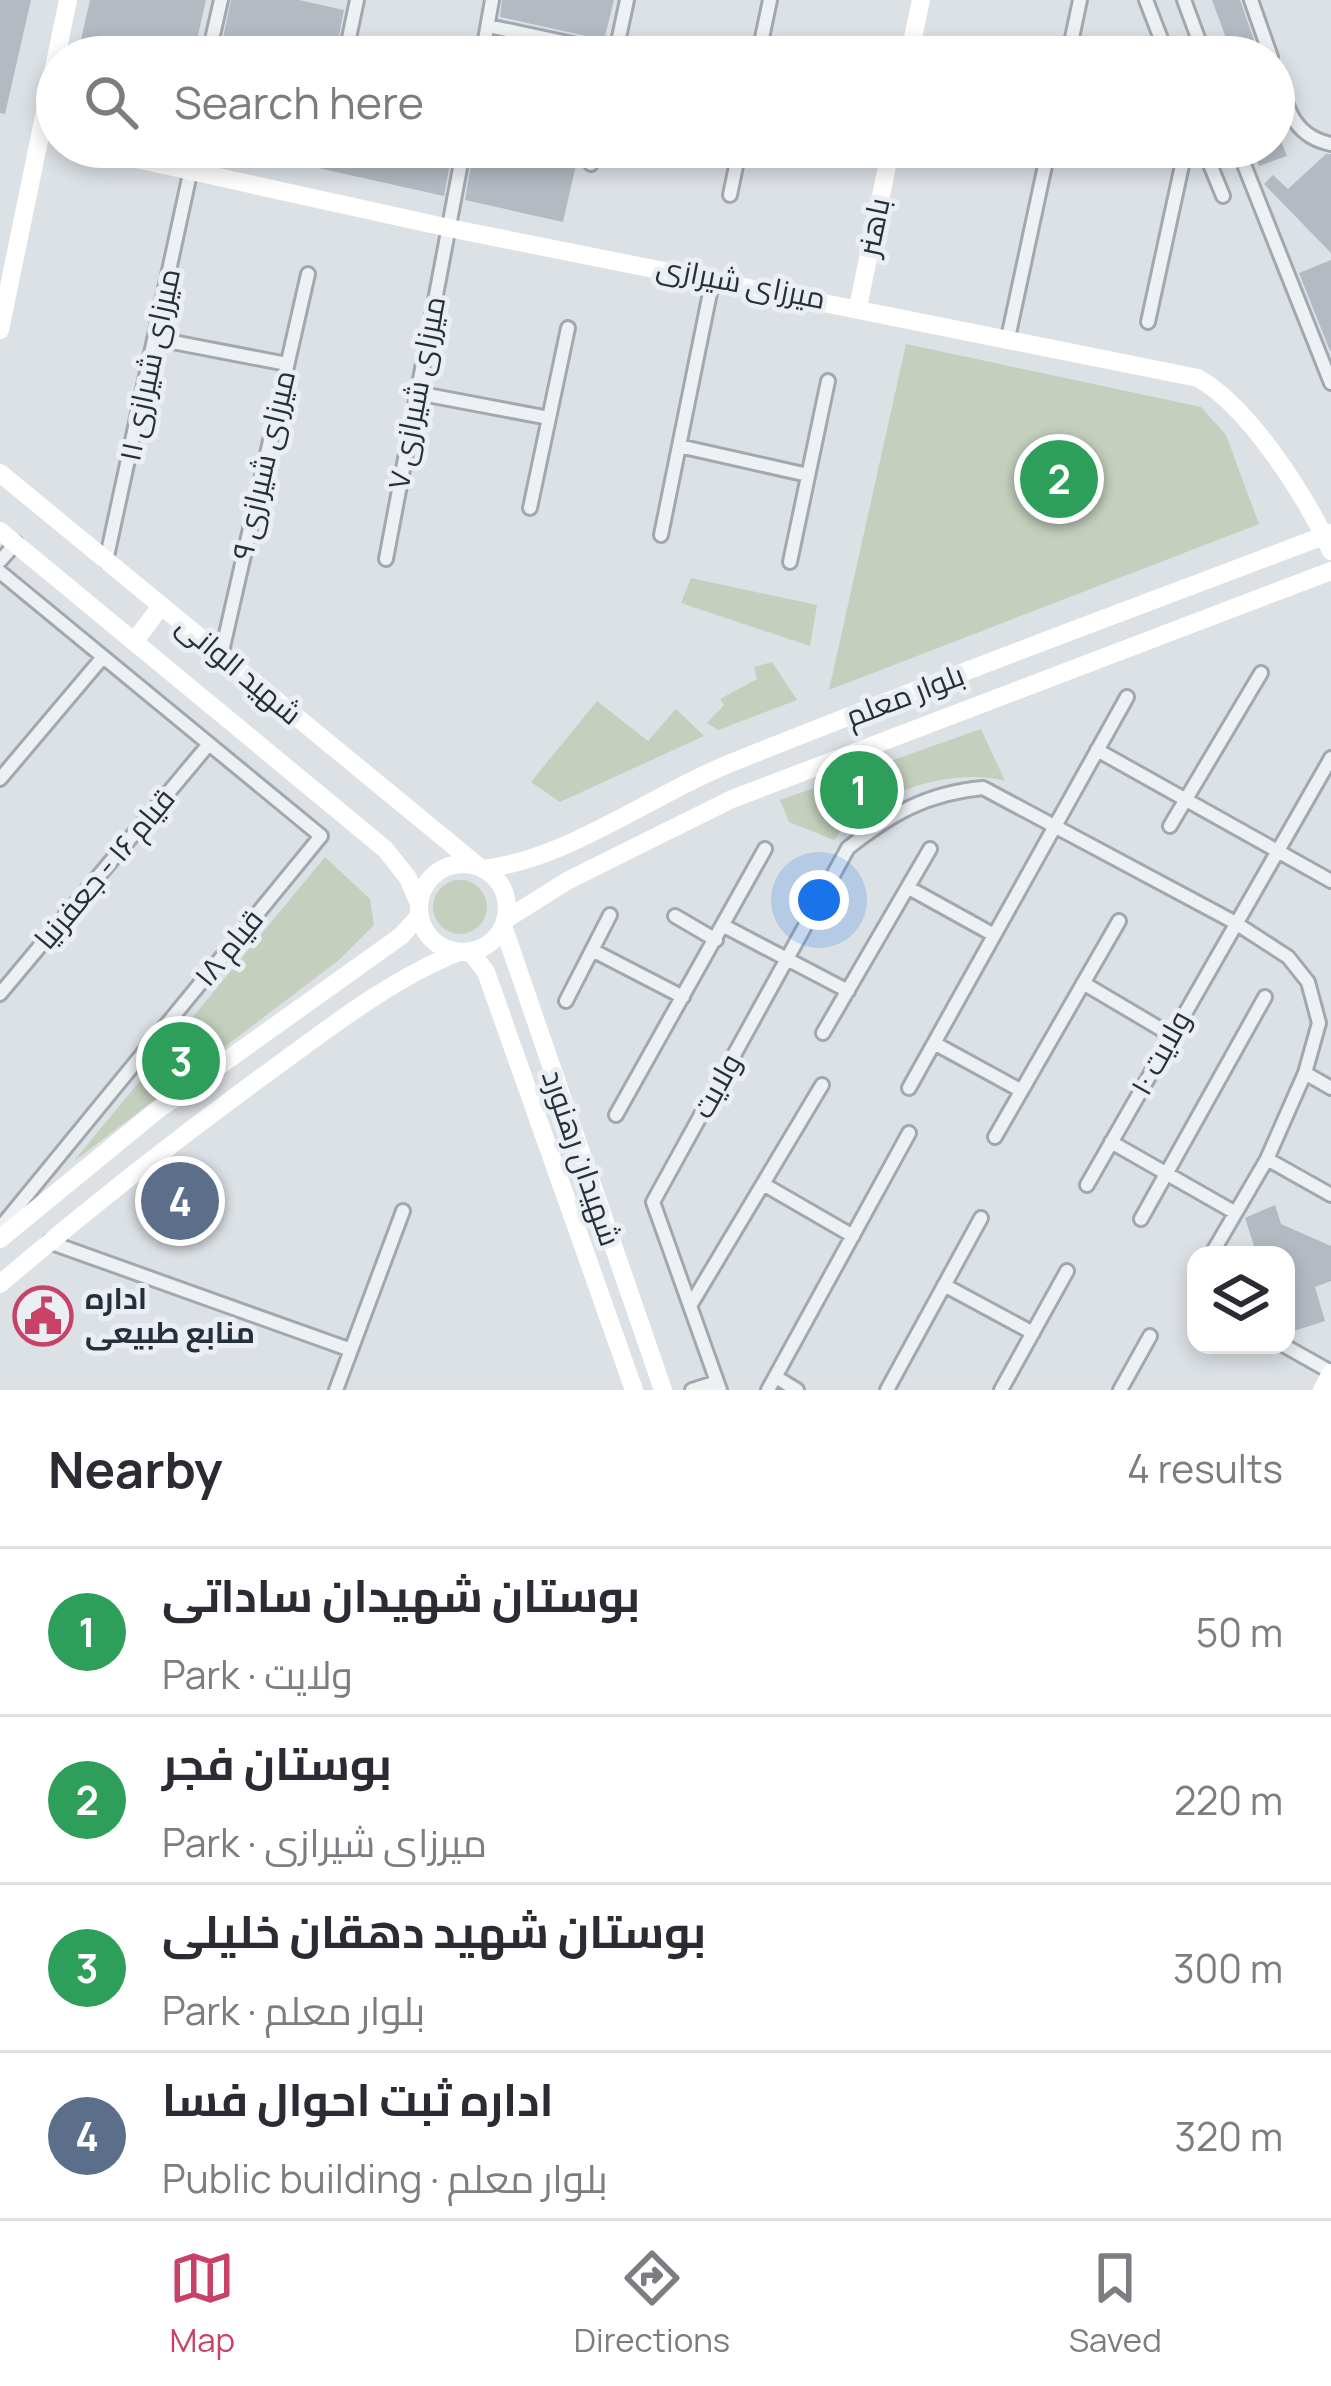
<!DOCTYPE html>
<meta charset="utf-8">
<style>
body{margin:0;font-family:Manrope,Cairo,sans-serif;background:#f2f2f3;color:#2b2b33}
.controls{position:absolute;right:36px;bottom:36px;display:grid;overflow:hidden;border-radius:24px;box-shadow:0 6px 18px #0003}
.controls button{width:108px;height:108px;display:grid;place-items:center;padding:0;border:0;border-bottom:3px solid #e1e1e2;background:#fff;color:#2b2b33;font:60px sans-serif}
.you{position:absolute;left:819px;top:900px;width:42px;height:42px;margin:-30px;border:9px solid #fff;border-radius:50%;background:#1a73e8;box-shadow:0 0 0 18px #1a73e833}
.badge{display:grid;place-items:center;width:78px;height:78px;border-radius:50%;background:#c84268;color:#fff;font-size:39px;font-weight:700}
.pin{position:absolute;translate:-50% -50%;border:6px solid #fff;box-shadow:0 3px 12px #0006}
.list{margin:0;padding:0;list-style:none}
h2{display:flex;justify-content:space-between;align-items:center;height:156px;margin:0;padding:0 48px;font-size:51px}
h2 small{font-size:39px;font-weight:400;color:#7c7c81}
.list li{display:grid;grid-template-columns:78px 1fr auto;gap:36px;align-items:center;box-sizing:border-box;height:168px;padding:0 48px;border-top:3px solid #e1e1e2}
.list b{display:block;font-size:45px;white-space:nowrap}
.list p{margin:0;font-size:39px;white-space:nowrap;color:#7c7c81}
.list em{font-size:39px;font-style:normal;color:#7c7c81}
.icon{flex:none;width:66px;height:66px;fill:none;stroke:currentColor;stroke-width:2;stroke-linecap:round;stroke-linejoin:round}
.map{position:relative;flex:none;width:1331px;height:1390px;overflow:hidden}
.search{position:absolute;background:#fff;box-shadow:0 6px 18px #0003;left:36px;right:36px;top:36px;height:132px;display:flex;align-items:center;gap:30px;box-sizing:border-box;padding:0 42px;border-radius:66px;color:#7c7c81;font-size:45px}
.sheet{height:828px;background:#fff}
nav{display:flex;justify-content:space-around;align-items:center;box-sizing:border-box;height:168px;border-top:3px solid #e1e1e2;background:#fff;font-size:33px;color:#7c7c81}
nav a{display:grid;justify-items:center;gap:6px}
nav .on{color:#c84268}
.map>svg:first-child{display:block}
</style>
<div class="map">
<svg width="1331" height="1390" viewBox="0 0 1331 1390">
<rect width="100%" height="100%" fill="#dce1e5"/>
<path fill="#c4cfbd" d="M906,344l295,63 25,28 33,89 -430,166z
M691,578l126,27 -7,41 -129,-43z
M772,662l25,38 -79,30 -11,-7 17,-18 -4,-6 37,-20 -3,-12z
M597,701l51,40 28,-32 28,27 -144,66 -29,-20z
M981,729l24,52c-52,-15 -141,13 -171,59l-45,-18 -9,-22z
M325,857l45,42 4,26 -35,35 -266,202z
M433 907a27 27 0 1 1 54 0a27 27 0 1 1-54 0Z"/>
<path fill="#b3bac2" d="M0,0h31l-26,114 -5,-1z
M90,0h116l-13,57h-116z
M231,0h68l45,10 -9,47h-116z
M502,0h112l-10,40 -104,-23z
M1212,0h28l14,40 -24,9z
M359,43l41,9 -1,5h-43z
M495,44l38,8 -1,5h-39z
M1274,124l13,32 -28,10 -7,-19h22z
M247,147h206l-9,49 -198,-44z
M474,147h106l-17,75 -98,-22z
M1326,154h5v99l-67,-69 9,-9 15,14z
M1331,260v90l-1,1 -31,-78z
M1275,1205l6,19 50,22v35l-16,6 10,34 -31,10 -8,-20v-56h-29l-12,-37z"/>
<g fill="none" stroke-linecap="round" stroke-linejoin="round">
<g stroke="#a2a8af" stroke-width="18">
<path id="street" d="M1146,0l22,57
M1184,0l21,57
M1251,0l20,57
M488,26l127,27
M615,56l12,-56
M208,57l13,-57
M345,57l12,-57
M482,57l10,-57
M758,57l12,-57
M1068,57l12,-57
M1274,67c12,35 16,69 57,77
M1203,147l20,49
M1237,147l94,236
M591,164l4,-17
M730,195l10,-48
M1148,322l38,-175
M1008,338l41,-191
M157,339l130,25
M417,393l132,25
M679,446l129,29
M530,508l38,-180
M661,535l52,-257
M386,559l78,-412
M0,561l16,-18
M106,561l85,-392
M790,562l38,-181
M0,572l321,264 -321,392
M221,656l87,-382
M1097,750l234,131
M0,779l103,-122
M1170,826l91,-153
M909,888l85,47
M675,916l41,24
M724,926l124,65
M592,950l91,47
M1083,983l88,52
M0,994l209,-250
M566,1001l44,-86
M823,1033l107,-184
M934,1043l86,47
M1305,1073l26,15
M909,1088l218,-391
M616,1115l149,-266
M995,1137l124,-216
M1111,1142l123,70
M1267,1159l64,36
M763,1184l90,52
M1087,1185l244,-427
M1141,1219l124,-222
M49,1242l302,108
M944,1285l89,48
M690,1306l132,-221
M1283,1345l48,27
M776,1377l21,13
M336,1390l67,-179
M692,1390l25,-8
M720,1390l-67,-188 195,-354c43,-34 79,-55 135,-60l251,134 54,35 20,25 11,41 -14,50 -38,86 -56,96
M768,1390l141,-257
M887,1390l94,-172
M1001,1390l66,-119
M1120,1390l30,-54"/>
</g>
<use href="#street" stroke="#eef1f4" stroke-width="12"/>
<path stroke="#fff" stroke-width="18" d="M909,57l12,-57
M82,147l367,81 749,150c51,29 108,118 133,173
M858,307l33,-160
M0,330l68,-330
M0,473l478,393
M0,531l385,318 23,29 11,26
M134,642l27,-36
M419 908a44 44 0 1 1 88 0a44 44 0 1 1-88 0Z
M484,869c85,-11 163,-71 242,-104 200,-81 403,-155 605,-232
M505,920l62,-39 165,-82 599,-228
M503,926l160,464
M470,951l16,21 148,418
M0,1239l156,-128 245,-175 19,-21
M0,1284c91,-78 184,-151 281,-221 56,-41 113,-85 178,-111
M1322,1390l9,-17"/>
</g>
<defs>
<g id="civic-ring" transform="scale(3)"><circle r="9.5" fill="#ebeff3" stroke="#c84268" stroke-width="1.5"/><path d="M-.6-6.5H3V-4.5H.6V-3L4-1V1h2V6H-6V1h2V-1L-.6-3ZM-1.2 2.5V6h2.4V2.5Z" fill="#c84268"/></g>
</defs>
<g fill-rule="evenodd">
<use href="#civic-ring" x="43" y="1316"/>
</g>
<g text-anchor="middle" stroke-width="10" stroke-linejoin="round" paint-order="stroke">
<g font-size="30" fill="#26303b" stroke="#ebeff3">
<text transform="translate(874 227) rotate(-78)" y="10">باهنر</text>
<text transform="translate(741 283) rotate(11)" y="10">میرزای شیرازی</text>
<text transform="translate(150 365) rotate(-78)" y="10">میرزای شیرازی ۱۱</text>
<text transform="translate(417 393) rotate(-79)" y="10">میرزای شیرازی ۷</text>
<text transform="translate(264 465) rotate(-77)" y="10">میرزای شیرازی ۹</text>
<text transform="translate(239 670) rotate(40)" y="10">شهید الوانی</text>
<text transform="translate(905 696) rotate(-21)" y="10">بلوار معلم</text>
<text transform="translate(105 869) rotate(-50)" y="10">قیام ۱۶ - جعفرنیا</text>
<text transform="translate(229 948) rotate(-51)" y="10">قیام ۱۸</text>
<text transform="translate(1161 1053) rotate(-61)" y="10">ولایت ۱۰</text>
<text transform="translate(717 1086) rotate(-61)" y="10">ولایت</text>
<text transform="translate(581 1158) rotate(71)" y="10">شهیدان رهنورد</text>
</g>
<g font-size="30" font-weight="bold" fill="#26303b" stroke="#ebeff3" text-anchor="start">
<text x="85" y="1309">اداره<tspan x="85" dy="34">منابع طبیعی</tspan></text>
</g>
</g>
</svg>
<div class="controls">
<button><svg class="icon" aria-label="layers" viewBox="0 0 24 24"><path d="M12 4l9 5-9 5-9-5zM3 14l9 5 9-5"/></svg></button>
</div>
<div class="you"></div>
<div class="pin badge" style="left:859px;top:790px;background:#2e9e5b">1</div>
<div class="pin badge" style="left:1059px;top:479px;background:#2e9e5b">2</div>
<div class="pin badge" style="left:181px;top:1061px;background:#2e9e5b">3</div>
<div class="pin badge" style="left:180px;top:1201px;background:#5c6f8a">4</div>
<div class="search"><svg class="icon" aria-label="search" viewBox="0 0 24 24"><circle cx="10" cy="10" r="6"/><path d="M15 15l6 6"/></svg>Search here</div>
</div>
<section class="sheet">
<h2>Nearby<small>4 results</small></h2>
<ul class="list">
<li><span class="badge" style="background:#2e9e5b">1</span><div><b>بوستان شهیدان ساداتی</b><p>Park · ولایت</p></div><em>50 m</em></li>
<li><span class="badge" style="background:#2e9e5b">2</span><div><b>بوستان فجر</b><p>Park · میرزای شیرازی</p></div><em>220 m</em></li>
<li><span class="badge" style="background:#2e9e5b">3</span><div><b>بوستان شهید دهقان خلیلی</b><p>Park · بلوار معلم</p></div><em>300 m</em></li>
<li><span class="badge" style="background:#5c6f8a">4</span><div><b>اداره ثبت احوال فسا</b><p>Public building · بلوار معلم</p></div><em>320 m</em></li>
</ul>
</section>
<nav>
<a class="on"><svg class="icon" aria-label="map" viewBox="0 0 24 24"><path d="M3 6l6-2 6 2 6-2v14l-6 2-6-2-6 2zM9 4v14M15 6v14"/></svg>Map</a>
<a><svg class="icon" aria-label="directions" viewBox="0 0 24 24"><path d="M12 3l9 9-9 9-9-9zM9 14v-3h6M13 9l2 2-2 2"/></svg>Directions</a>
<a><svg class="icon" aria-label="saved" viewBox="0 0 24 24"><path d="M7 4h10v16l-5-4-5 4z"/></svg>Saved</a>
</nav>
